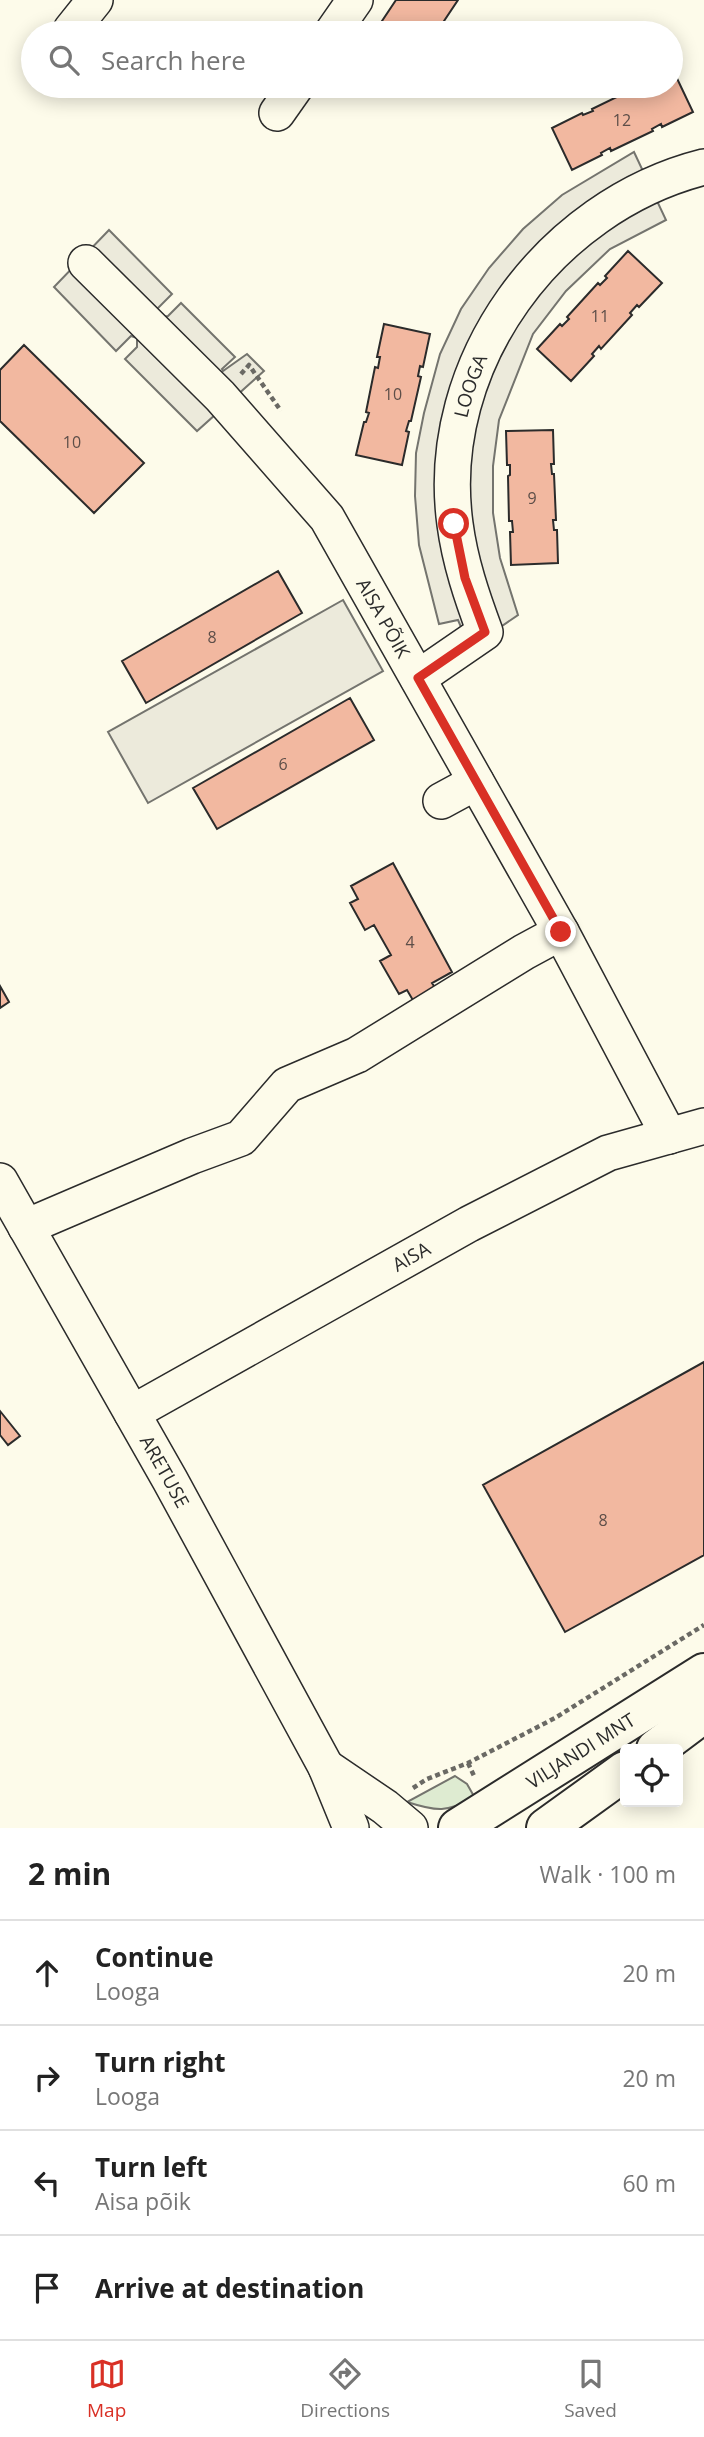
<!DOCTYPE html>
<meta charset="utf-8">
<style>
body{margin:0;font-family:"Open Sans",sans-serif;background:#f2f2f2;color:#222}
.controls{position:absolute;right:21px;bottom:21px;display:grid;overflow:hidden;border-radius:7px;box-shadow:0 4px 18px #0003}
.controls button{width:63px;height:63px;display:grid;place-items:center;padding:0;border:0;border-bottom:2px solid #e0e0e0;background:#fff;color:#222;font:35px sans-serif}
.stop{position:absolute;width:21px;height:21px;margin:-16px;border:5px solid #d93025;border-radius:50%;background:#fff}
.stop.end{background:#d93025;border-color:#fff;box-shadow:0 2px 7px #0008}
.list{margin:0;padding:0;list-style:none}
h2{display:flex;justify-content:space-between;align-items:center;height:91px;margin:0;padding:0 28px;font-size:30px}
h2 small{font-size:23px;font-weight:400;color:#767676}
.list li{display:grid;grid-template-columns:46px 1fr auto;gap:21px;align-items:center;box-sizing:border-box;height:105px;padding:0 28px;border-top:2px solid #e0e0e0}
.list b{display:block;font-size:26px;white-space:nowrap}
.list p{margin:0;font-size:23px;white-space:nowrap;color:#767676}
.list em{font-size:23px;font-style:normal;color:#767676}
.icon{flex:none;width:38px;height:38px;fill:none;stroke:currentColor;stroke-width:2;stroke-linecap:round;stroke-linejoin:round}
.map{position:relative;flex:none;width:704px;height:1828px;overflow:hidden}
.search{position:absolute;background:#fff;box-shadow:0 4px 18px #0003;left:21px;right:21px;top:21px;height:77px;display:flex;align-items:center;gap:18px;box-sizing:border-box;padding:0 24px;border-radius:38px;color:#767676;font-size:26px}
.sheet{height:511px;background:#fff}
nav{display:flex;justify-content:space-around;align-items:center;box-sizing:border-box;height:98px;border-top:2px solid #e0e0e0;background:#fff;font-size:19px;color:#767676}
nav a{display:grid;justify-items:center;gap:4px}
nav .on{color:#d93025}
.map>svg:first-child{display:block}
</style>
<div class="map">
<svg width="704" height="1828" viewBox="0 0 704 1828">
<rect width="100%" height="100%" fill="#fdfbea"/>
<path fill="#deebd1" stroke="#74746e" stroke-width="2" d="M455,1776l12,8 8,14c-29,14 -37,14 -68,4z"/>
<path fill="#eceadb" stroke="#74746e" stroke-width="2" d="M634,152l32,68 -56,29 -44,42 -33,43 -34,86 -6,46v47l7,45 18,57 -48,33 -12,-28 -19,4 -20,-79 -4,-49 1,-43 8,-40 16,-59 21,-45 28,-41 34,-39 39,-34z
M109,230l63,64 -15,15 1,4 5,4 5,-1 13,-13 54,54 -13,12 1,2 24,-17 17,17 -67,60 -72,-72 12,-12v-9l-6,-2 -15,15 -62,-64z
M343,600l40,71 -235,132 -40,-71z"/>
<path fill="#f2b8a0" stroke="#2b2b2b" stroke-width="2" d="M396,0h62l-22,33h-62z
M673,70l20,42 -31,15 -1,-3 -9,5 1,2 -42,20 -1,-3 -9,5 1,2 -30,15 -20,-42 30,-15 1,2 10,-4 -1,-2 41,-20 1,2 9,-5h28v-15z
M628,251l34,32 -23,24 -2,-2 -7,8 2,2 -31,34 -2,-3 -7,8 2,2 -23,25 -34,-32 23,-25 2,2 7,-7 -2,-2 31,-34 2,2 7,-7 -2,-2z
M384,324l46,10 -7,33 -3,-1 -2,10 3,1 -10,44h-2l-3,10 3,1 -7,33 -46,-10 8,-33h2l3,-9 -3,-1 9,-45 3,1 2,-11h-3z
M24,345l120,118 -50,50 -94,-92v-51z
M553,430l1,34h-3l1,10h2l2,46h-3l1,10h3l1,33 -47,2 -1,-33h3l-1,-11h-3l-1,-45 2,-1v-10h-3l-1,-34z
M278,571l24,42 -156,90 -24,-42z
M350,698l24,42 -157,89 -24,-41z
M393,863l59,109 -20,11 4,6 -22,13 -7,-12 -8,4 -19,-33 11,-6 -17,-30 -9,5 -15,-27 8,-4 -7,-13z
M0,986l9,16 -9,6z
M704,1362v193l-139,77 -82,-147z
M0,1411l20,25 -12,9 -8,-10z"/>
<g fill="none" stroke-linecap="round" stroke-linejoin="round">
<g stroke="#2b2b2b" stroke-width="38">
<g id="minor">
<path d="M71,30l24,-30"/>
<path d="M332,33l23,-33"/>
<path d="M277,113l19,-27"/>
<path id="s1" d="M86,263l134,133 107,122 234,414 108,204"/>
<path id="s2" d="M418,678l67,-46c-13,-35 -25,-70 -30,-108 -22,-161 95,-318 249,-357"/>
<path d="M441,801l35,-19"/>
<path id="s3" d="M0,1181l170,299 156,287 25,61"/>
<path d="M26,1227l166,-71 49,-18 46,-53 70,-30 167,-103 37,-20"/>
<path id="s4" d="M132,1413l337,-189 139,-71 96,-27"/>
<path d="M326,1767l59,40 25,21"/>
</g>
</g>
<g stroke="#2b2b2b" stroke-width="42">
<g id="major">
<path d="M656,1749l48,-36"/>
<path id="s5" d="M458,1828l246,-155"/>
<path d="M546,1828l79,-57"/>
</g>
</g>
<path stroke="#6a6964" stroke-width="4.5" stroke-dasharray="5 3.5" stroke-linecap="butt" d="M241,374l8,-9 32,46
M468,1763l7,15
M413,1788l14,-9 41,-16 87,-45 149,-93"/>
<use href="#minor" stroke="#fdfbea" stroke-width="35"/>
<use href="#major" stroke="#fdfbea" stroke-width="38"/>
</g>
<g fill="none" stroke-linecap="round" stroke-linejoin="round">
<path stroke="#d93025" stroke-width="9" d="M454,524l11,54 20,54 -67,46 143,254"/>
</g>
<g text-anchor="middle" stroke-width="5" stroke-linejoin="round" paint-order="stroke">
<g font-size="16" fill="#5d4e48">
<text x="622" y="126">12</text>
<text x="600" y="322">11</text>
<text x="393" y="400">10</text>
<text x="72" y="448">10</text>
<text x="532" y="504">9</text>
<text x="212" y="643">8</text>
<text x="283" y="770">6</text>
<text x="410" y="948">4</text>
<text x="603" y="1526">8</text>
</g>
<g font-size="19" fill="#2b2b2b" stroke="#fdfbea">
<text dy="7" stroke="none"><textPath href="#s2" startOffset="334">LOOGA</textPath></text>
<text dy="7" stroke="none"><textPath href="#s1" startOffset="466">AISA PÕIK</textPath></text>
<text dy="7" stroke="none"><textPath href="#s4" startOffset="320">AISA</textPath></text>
<text dy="7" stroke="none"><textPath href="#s3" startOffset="334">ARETUSE</textPath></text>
<text dy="7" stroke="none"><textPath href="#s5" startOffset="145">VILJANDI MNT</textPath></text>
</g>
</g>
</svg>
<div class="controls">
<button><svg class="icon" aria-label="locate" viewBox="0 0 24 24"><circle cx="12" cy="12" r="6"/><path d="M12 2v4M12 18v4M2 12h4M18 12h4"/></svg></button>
</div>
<div class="stop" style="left:454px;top:524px"></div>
<div class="stop end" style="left:561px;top:932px"></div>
<div class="search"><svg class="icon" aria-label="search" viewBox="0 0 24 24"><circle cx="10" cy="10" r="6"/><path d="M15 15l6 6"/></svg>Search here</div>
</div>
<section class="sheet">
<h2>2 min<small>Walk · 100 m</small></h2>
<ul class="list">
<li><svg class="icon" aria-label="ahead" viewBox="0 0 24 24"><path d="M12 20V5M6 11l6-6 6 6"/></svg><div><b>Continue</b><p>Looga</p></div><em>20 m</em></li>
<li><svg class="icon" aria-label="right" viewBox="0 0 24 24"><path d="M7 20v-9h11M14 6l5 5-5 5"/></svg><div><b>Turn right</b><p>Looga</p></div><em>20 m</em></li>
<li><svg class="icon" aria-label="left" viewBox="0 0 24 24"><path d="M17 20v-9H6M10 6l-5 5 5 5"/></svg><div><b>Turn left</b><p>Aisa põik</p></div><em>60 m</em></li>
<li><svg class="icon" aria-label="arrive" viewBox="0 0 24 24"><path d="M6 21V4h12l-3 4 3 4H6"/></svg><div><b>Arrive at destination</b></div></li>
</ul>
</section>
<nav>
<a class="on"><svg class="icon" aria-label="map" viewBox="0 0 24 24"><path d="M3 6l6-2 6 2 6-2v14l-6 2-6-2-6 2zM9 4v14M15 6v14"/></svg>Map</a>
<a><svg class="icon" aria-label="directions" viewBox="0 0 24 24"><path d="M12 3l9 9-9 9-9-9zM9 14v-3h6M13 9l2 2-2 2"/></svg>Directions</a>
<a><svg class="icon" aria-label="saved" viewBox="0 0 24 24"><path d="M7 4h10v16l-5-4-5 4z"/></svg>Saved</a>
</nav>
